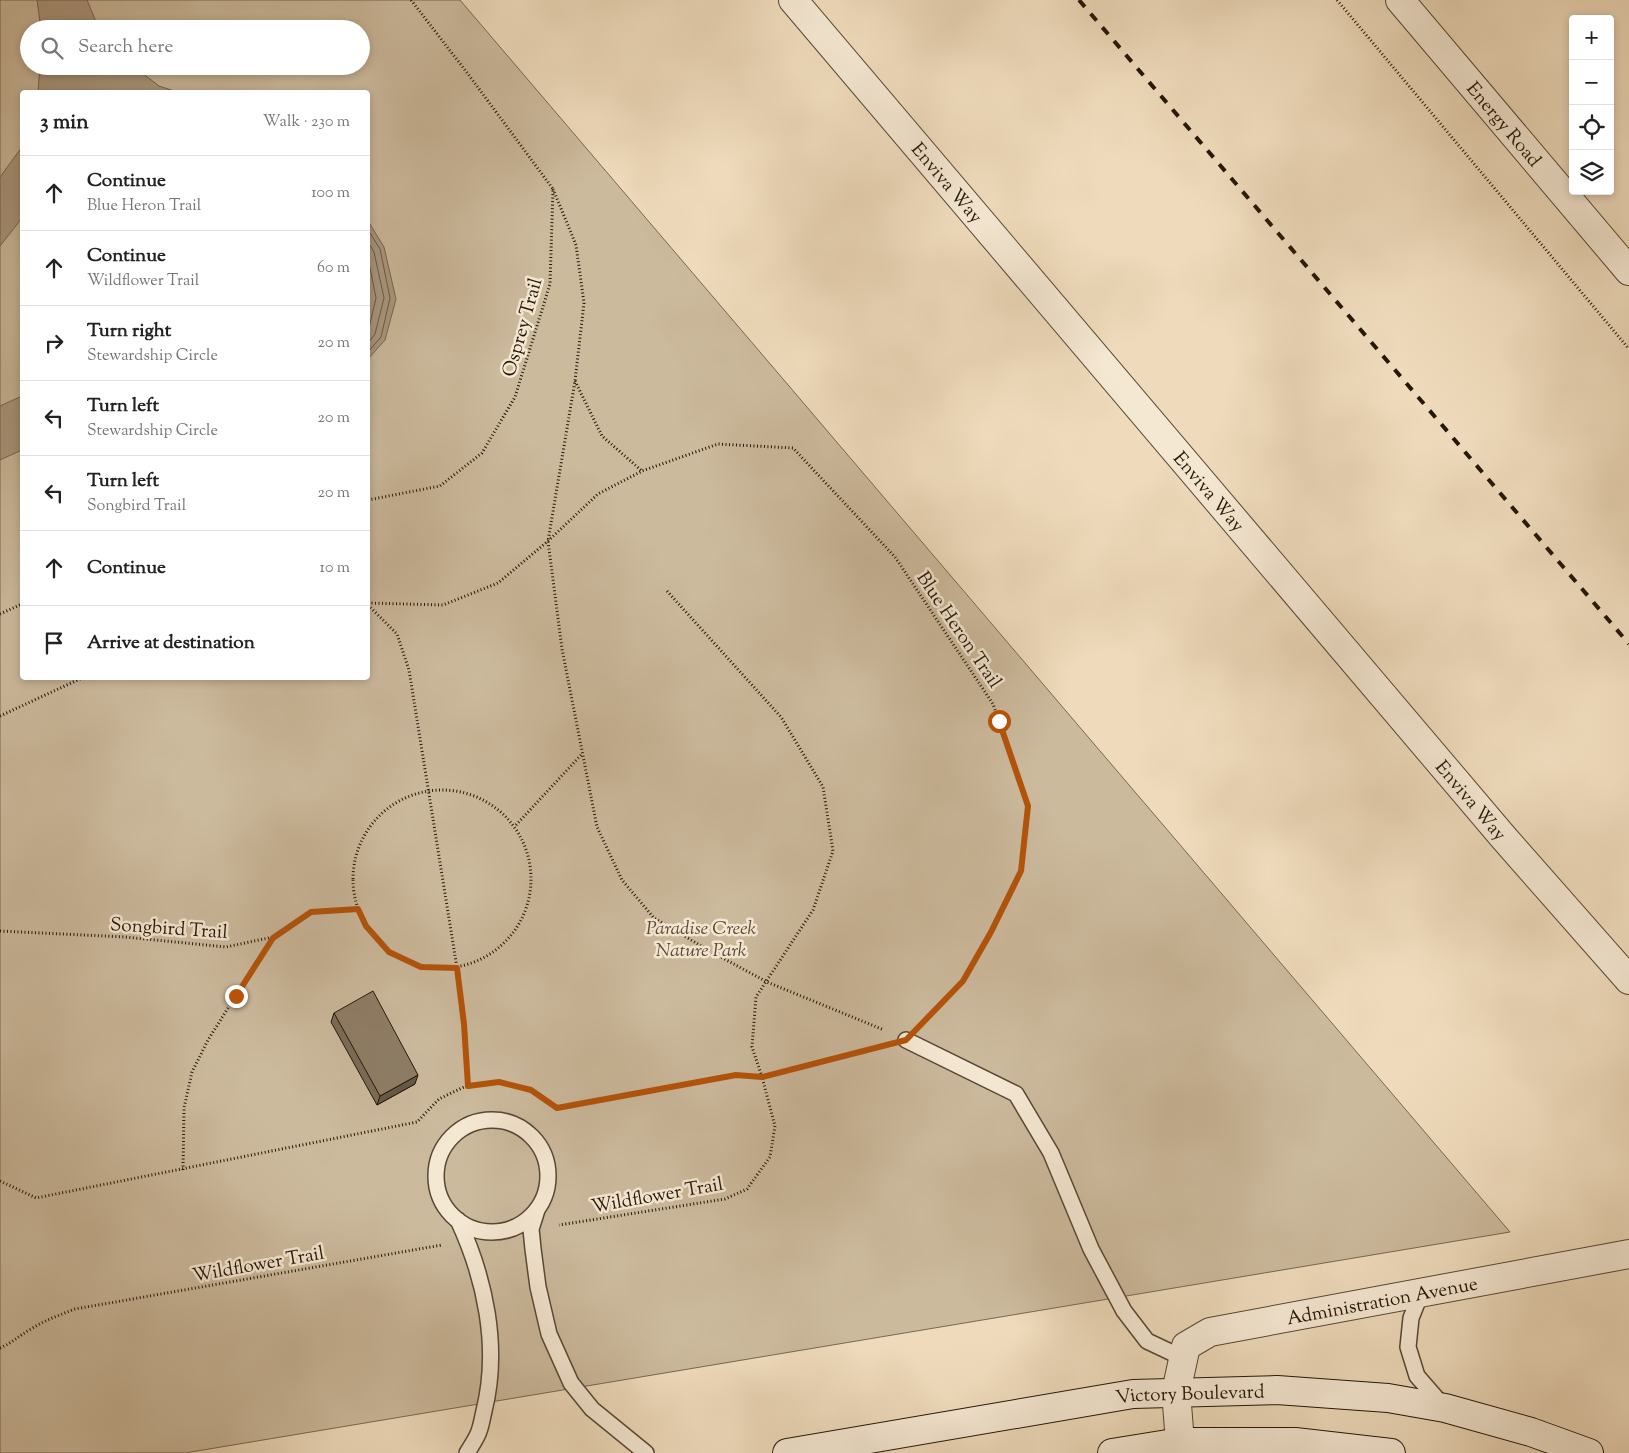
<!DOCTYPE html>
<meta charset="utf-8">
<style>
body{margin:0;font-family:"Sorts Mill Goudy",serif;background:#f2f2f2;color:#222}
.controls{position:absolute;right:15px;top:15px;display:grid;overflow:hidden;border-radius:5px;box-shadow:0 2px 8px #0003}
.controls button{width:45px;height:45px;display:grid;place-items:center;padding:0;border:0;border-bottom:1px solid #e0e0e0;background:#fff;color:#222;font:25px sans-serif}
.stop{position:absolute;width:15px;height:15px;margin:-11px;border:4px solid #b45309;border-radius:50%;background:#fff}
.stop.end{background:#b45309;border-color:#fff;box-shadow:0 1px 5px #0008}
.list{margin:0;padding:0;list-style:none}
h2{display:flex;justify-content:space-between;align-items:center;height:65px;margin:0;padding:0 20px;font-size:21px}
h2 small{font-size:16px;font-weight:400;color:#767676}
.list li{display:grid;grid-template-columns:32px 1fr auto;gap:15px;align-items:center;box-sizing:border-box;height:75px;padding:0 20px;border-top:1px solid #e0e0e0}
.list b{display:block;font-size:19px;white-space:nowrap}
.list p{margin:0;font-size:16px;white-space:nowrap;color:#767676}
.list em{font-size:16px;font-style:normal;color:#767676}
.icon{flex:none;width:28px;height:28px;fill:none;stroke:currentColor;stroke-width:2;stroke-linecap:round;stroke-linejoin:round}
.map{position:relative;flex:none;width:1629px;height:1453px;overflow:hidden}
.search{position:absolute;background:#fff;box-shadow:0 2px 8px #0003;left:20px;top:20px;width:350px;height:55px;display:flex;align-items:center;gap:12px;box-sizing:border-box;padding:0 18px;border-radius:28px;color:#767676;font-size:19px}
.panel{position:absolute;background:#fff;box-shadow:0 2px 8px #0003;left:20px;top:90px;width:350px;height:590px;border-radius:5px}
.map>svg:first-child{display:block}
</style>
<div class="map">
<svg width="1629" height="1453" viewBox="0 0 1629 1453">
<rect width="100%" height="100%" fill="#efdbbc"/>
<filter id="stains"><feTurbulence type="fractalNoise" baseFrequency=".004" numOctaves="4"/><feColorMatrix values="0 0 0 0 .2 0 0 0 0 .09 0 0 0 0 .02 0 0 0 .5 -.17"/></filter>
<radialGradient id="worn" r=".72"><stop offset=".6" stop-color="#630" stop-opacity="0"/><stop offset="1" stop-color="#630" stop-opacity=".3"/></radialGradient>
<path fill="#ccba9d" stroke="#786852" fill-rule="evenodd" d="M0,0h460l1050,1232 -1325,221h-185zM29,29h332v37h-332zM22,92h346v586h-346z"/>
<path fill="#aa987f" stroke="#74644f" d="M37,0h50l12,29h-58z
M40,66h93l26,20 18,6h-139z
M22,147v71l-22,28v-69z
M368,221l16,26 12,52 -11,41 -17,19z
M22,396v54l-22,10v-54z"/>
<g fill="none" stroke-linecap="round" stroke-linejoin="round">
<path stroke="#675844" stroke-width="1" d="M368,230l12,19 10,49 -9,39 -13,15
M368,242l6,10 10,46 -9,36 -7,9
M368,258l8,40 -8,34"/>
<g stroke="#574835" stroke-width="18">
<path id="lane" d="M906,1040l110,54 35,59 40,96 33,62 23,30 36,17
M436 1176a56 56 0 1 1 112 0a56 56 0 1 1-112 0Z
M537,1210l-6,19 2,20 5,38 11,47 22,49 21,26 54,44
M458,1220c27,58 42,127 26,191 -2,8 -3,18 -7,25 -3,6 -7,12 -10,17
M1421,1293l-10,25 -3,29 9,29 27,31"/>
</g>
<g stroke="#574835" stroke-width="30">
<g id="street">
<path id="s1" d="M793,0l711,838 125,142"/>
<path id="s2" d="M1400,0l229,271"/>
<path id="s3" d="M1182,1453l-2,-11 -4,-50 10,-46 24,-14 419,-78"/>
</g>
</g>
<g stroke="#241708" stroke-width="30">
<g id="secondary">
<path id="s4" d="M787,1453l346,-59 144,-4 111,8 57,10 86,24 58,21"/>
<path d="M1112,1453l68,-11h115l96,11"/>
</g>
</g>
<path stroke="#241708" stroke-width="3" stroke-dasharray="1 2.5" stroke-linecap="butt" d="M1337,0l292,349
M553,189l23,56 8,58 -9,78 -27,160 14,108 35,178 25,53 32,38 54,32 59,32 117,48
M575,381l27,55 40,35
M368,500l72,-14 42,-33 33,-56 35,-113 3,-95 -85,-115 -57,-74
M667,591l114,126 42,70 10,64 -20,59 -57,87 -4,50 10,30 121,-31
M368,603l75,2 55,-22 50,-42 50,-47 44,-23 76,-27 75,4 102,109 98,147 35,102 -7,65 -30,60 -28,50 -38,39
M368,605l29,29 12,36 48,298 7,56 4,61
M0,614l22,-10
M0,716l82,-38
M353 879a89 89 0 1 1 178 0a89 89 0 1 1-178 0Z
M516,825l66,-71
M0,931l125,6 101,10 47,-10 38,-25 47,-3
M183,1170l1,-62 8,-36 16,-32 64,-102
M0,1181l36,17 381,-76 22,-23 29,-14 31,-3 32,8 26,18 178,-33 27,2 13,49 -5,31 -23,32 -22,10 -166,26
M492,1236l14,-2
M0,1348c12,-5 20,-13 31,-19 14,-9 29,-14 44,-20l367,-64"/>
<use href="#lane" stroke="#f5e8d3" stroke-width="15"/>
<use href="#street" stroke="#f5e8d3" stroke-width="28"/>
<use href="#secondary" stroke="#f5e8d3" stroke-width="28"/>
<path stroke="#241708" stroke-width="4" stroke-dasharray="9 9" stroke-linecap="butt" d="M1079,0l550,644"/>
</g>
<path fill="#7a6c58" stroke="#241708" d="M334,1013l81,71 -38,21 -46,-83z"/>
<path fill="#635847" stroke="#241708" d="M418,1075l-3,9 -38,21 3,-9z"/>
<path fill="#8e7d66" stroke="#241708" d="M373,991l45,84 -38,21 -46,-83z"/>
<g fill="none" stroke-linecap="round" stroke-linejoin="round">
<path stroke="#b45309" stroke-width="6" d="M236,996l37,-58 38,-26 47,-3 8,17 23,26 32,15 36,1 7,56 4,62 31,-4 32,8 26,18 179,-33 26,2 144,-37 57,-59 28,-49 30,-61 7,-65 -29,-85"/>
</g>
<g text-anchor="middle" stroke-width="5" stroke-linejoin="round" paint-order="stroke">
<g font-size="19" fill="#241708" stroke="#f5e8d3">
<text dy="7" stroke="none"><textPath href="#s2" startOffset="162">Energy Road</textPath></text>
<text dy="7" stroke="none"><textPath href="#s1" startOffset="239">Enviva Way</textPath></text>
<text transform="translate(521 327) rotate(-74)" y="7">Osprey Trail</text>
<text dy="7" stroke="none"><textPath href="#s1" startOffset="644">Enviva Way</textPath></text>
<text transform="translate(960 629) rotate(56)" y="7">Blue Heron Trail</text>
<text dy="7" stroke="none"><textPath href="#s1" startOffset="1049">Enviva Way</textPath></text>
<text transform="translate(169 927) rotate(4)" y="7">Songbird Trail</text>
<text transform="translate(657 1194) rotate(-10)" y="7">Wildflower Trail</text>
<text transform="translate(258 1263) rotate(-10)" y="7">Wildflower Trail</text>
<text dy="7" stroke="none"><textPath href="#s3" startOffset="311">Administration Avenue</textPath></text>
<text dy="7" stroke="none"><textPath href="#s4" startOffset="408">Victory Boulevard</textPath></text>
</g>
<g font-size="19" font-style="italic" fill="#564835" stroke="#f5e8d3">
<text x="701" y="934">Paradise Creek<tspan x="701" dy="22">Nature Park</tspan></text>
</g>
</g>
<rect width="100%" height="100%" filter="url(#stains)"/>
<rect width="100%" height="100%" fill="url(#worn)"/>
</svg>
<div class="controls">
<button>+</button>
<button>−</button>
<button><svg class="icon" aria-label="locate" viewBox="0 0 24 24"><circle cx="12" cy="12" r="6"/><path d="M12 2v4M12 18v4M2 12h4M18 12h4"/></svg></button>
<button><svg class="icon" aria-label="layers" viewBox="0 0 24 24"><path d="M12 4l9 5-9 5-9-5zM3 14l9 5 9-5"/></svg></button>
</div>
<div class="stop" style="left:999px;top:721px"></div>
<div class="stop end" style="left:236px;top:996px"></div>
<div class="search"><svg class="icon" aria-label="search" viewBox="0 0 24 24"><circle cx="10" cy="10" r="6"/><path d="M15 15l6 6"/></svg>Search here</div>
<section class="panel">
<h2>3 min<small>Walk · 230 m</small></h2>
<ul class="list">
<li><svg class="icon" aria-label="ahead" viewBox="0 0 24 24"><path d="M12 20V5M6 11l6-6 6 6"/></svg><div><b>Continue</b><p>Blue Heron Trail</p></div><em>100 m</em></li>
<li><svg class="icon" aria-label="ahead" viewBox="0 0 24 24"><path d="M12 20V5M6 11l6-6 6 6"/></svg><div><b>Continue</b><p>Wildflower Trail</p></div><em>60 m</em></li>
<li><svg class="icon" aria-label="right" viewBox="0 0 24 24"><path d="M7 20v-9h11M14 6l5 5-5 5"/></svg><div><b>Turn right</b><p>Stewardship Circle</p></div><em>20 m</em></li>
<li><svg class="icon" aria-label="left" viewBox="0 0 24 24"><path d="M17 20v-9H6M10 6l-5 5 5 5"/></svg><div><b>Turn left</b><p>Stewardship Circle</p></div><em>20 m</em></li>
<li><svg class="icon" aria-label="left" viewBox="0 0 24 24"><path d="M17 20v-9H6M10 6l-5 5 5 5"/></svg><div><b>Turn left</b><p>Songbird Trail</p></div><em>20 m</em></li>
<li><svg class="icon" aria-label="ahead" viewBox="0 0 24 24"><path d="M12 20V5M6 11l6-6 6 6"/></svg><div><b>Continue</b></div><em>10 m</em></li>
<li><svg class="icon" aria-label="arrive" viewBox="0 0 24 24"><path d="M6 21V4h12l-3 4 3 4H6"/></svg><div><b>Arrive at destination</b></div></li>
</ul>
</section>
</div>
